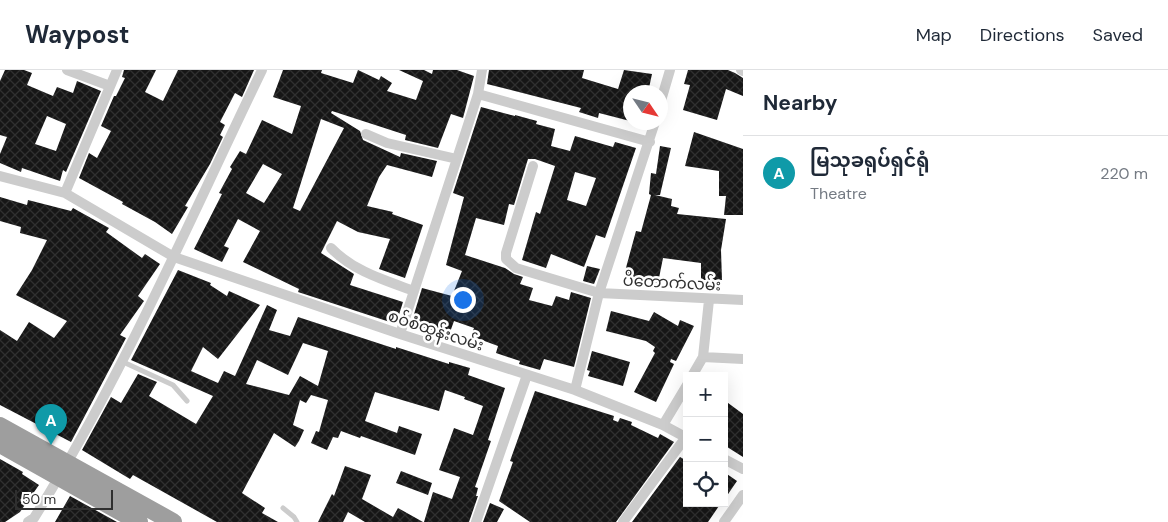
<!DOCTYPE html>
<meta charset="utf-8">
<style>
body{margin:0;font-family:"DM Sans","Noto Sans Myanmar",sans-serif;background:#f6f6f7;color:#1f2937}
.controls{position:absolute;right:15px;bottom:15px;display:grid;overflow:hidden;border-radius:0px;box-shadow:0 5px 20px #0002}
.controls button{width:45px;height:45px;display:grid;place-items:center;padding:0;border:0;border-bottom:1px solid #e0e1e3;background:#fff;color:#1f2937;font:25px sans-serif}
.compass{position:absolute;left:623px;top:15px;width:45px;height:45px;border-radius:50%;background:#fff;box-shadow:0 5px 20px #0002;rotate:125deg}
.scale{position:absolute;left:15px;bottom:12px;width:98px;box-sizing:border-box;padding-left:5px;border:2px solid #2f2f2f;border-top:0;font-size:14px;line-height:18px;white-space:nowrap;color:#2f2f2f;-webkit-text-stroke:4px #fff;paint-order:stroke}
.you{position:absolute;left:462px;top:229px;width:18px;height:18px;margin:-12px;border:4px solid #fff;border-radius:50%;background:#1a73e8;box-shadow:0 0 0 8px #1a73e833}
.badge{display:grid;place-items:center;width:32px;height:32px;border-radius:50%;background:#dd3a3d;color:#fff;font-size:16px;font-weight:700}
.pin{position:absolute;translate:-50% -41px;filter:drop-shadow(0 1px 2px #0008)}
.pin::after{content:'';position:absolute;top:26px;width:18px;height:15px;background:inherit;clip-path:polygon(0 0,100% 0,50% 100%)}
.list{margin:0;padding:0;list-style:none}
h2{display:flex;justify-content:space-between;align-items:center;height:65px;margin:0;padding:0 20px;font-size:21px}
h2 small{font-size:16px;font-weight:400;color:#747a83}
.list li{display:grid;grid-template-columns:32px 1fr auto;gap:15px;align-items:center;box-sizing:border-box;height:75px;padding:0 20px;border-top:1px solid #e0e1e3}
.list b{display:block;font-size:19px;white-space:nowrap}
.list p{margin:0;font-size:16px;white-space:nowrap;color:#747a83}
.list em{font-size:16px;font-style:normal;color:#747a83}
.icon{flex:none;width:28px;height:28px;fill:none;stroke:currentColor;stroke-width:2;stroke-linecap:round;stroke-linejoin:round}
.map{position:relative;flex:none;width:743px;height:452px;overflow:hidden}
header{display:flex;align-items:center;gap:30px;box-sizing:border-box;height:70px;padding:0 25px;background:#fff;border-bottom:1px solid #e0e1e3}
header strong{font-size:24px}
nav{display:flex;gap:28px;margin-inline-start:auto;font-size:18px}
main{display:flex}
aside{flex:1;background:#fff}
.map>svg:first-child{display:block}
</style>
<header>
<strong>Waypost</strong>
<nav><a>Map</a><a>Directions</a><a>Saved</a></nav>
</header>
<main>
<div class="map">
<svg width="743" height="452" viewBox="0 0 743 452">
<defs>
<pattern id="building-cross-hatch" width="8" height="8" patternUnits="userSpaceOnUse" patternTransform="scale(1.25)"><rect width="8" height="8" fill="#161616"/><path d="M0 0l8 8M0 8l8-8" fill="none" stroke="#303030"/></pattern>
</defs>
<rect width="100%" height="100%" fill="#fff"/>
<path fill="url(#building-cross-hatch)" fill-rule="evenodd" d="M5,0h19l8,3 -5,12 26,11 4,-9 16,6 4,-12 24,10 -35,81 -3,-2 -3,11 -38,-13 -1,4 -21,-9v-9l7,-17 -7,-2v-54zM47,46l19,8 -10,27 -21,-7z
M124,0h32l-11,22 18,9 15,-31h76l-12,27 -7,-4 -15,29 5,3 -5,10 3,2 -13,27 -25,42 3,1 -16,27 -17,-12 -33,-18 1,-2 -44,-24 10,-25 8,5 14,-27 -10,-5 13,-30h2l9,-18 -3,-1z
M283,0h39l-1,3 32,10 5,-13 21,10 2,-4 11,7 -5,8 29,9 7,-19 -24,-11h25l8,4 1,-4h24l17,6 -11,42 -12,-4 -13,34 -33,-8 1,-5 -74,-24 -1,2 29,18 3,9 37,17 1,-4 36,8 -5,16 -45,-12 -8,12 -12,29 26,6 -1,2 31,11 -18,53 -26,-9 11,-30 -32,-7 -21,-11 -16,32 33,21 -4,11 53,17 -7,22 -98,-32 1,-3 -56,-27 17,-31 -22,-12 -14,27 5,2 -7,14 -28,-13 28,-55 -3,-1 13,-24 -2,-2 10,-16 6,3 16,-34 30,14 9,-28 -28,-9zM321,49l23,9 -44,83 -7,-3zM263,94l19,10 -18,29 -18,-10z
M489,0h95l-2,8 36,11 6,-19 28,4 -3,14 -9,-2 -1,6h-9v29l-31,-8 -1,5 -19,-6 2,-4 -94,-24z
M688,0h40l7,3 8,5v18l-17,-7 -9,31 -34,-10 7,-25 -6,-1z
M481,37l34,9v-1l22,6 -1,3 19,5 -4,17 19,5 5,-15 38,11 2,-5 21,6 -31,90 -9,-3 -12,32 -33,-13 -5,14 -24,-8 14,-48 4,2 15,-48 -20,-7h-7l-14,46 -5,-1 -5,21 -28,-7 -11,37 40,13 9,6 9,3 -3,7 13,4 -4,12 23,6 4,-10 13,4 2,-8 20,6 -17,69 -30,-8 -4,11 -21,-6 1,-3 -24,-8 2,-7 -27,-10 3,-8 -20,-7 -5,14 -38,-11 11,-36 30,8 10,-25 -16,-6 18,-68 -11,-4zM575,102l21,6 -10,28 -19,-6z
M694,62l49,17v66h-19l2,-19h-7v-25l-34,-5z
M660,76l11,2 -11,47h-5l17,4 -1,7 8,2 -2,6 49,5 -5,31 1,30h-21v-17l-38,-5 -5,25 -34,-8 12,-44 5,1 10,-37 -2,-1 2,-21 5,1z
M0,127l27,8 1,-5 43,11 2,-3 36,20 -3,4 36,26 3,-4 15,10 -22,32 6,5 -24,34 6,3 -55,104 -71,-37v-75l17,11 12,-19 25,16 13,-17 -51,-26 16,-25 15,-30 -27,-7 1,-6 -21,-6z
M587,196l13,3 -6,15 -11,-3z
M178,200l33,13 -1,2 17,11 2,-5 31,14 -42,54 -15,-12 -12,24 27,12 6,-12 11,5 32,-71 10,5 -8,20 21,6 8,-19 98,32v-2l53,17v-2l21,6 -2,7 37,13 -17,52 3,1 -16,46 3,1 -2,8h2l-9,26h-45l9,-30 19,7 8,-22 -21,-7 15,-42 19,7 10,-29 -19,-7 1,-2 -20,-7 -6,21 -64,-19 -10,29 32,12 2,-7 23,8 -7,21 -54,-19 -1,2 -19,-7 -3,7 -5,-1 -6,13 -16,-7 5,-12 3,1 9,-32 -17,-5 -5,8 -6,-3 -7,25 11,5 -5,11 -4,6 -21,-14 -32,60 23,15 -3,5 16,9h-61l-84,-47 -3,4 -48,-29 29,-53 10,6 17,-29 19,8 -8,14 47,28 17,-28 -82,-36zM303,273l25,8 -10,35 -18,-10 -11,19 -43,-11 11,-24 31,15z
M611,241l38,10 5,-9 24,14 2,-6 14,6 -18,35 -5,-2 -1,3 4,2 -18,38 -22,-10 21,-39 -2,-2 2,-4 -9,-6 -40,-10z
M592,281l38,11 -7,24 -35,-10 2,-5 -3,-1z
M535,321l79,25 -1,4 5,2 2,-4 12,4 -1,3 27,13 2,-4 14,8 -58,80h-86l-31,-21 14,-39 -3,-1z
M724,330l19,14v43l-19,-12z
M680,387l7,4v42h34l-13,19h-76z
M0,389l23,13 -1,2 17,11 -19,27 -15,10h-5z
M345,396l26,9 -9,24 31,18 5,-9 25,14h-58l-17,-10 -5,10h-25l14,-28 2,2z
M401,401l31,12 -4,12 -32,-12z
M724,402l13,9 -13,19z
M70,426l47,26h-62z
M490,433l14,6 -7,13h-14z"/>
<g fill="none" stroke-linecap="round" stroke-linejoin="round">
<path stroke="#ccc" stroke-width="5" d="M121,291l52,24 14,16
M283,438l11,9 3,5"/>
<path stroke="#ccc" stroke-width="10" d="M67,0l43,16
M741,0l2,1
M478,24l172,48
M660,34l10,-34
M366,64l21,9 70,16
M533,96l-27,87v6l10,9 83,25 144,7
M0,106l65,17 109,64 226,77 175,56 88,35 24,13
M65,123l52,-123
M331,178c22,23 53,32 83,43
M400,264l78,-240 4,-24
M703,287l40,2
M692,306l11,-19 6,-57
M575,320l24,-97 56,-171
M663,355l24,-40
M724,389l19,10
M28,452l6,-4c89,-142 155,-297 228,-448
M476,452l51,-147
M623,452l63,-85
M724,452l19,-27"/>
<path stroke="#9e9e9e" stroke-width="18" d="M0,356l173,96
M0,374l139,78"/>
</g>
<g text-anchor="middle" stroke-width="5" stroke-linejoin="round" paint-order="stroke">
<g font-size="16" fill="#2f2f2f" stroke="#fff">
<text transform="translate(672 212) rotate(3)" y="6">ပိတောက်လမ်း</text>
<text transform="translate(436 260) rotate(18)" y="6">စဝ်စံထွန်းလမ်း</text>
</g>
</g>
</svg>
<div class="controls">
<button>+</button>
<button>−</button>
<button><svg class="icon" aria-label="locate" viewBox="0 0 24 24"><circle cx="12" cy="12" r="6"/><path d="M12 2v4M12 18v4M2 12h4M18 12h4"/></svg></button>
</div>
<svg class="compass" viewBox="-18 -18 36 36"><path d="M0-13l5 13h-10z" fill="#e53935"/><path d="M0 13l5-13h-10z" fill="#747a83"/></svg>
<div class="scale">50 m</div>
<div class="you"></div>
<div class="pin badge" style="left:51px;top:375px;background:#0f9aa8">A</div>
</div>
<aside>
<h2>Nearby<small></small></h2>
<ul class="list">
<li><span class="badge" style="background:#0f9aa8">A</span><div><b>မြသုခရုပ်ရှင်ရုံ</b><p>Theatre</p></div><em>220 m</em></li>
</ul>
</aside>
</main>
